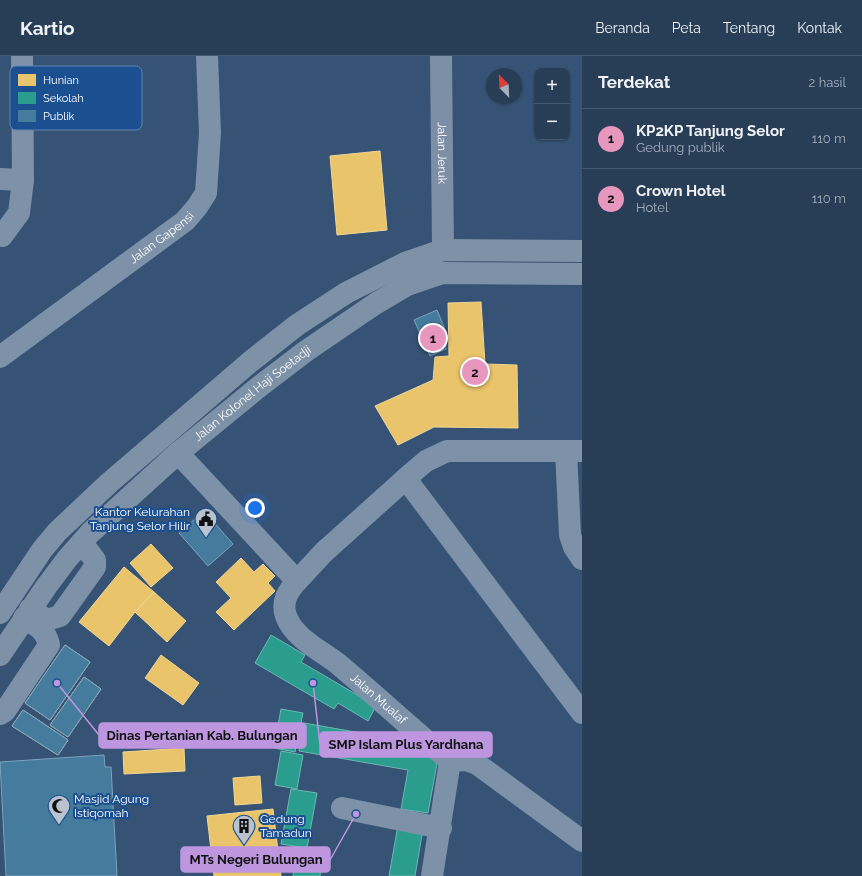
<!DOCTYPE html>
<html lang="id">
<meta charset="utf-8">
<style>
body{margin:0;font-family:Raleway,sans-serif;background:#30455d;color:#f1f3f6}
.controls{position:absolute;right:12px;top:12px;display:grid;overflow:hidden;border-radius:8px;box-shadow:0 1px 3px #0004}
.controls button{width:36px;height:36px;display:grid;place-items:center;padding:0;border:0;border-bottom:1px solid #44576d;background:#283e57;color:#f1f3f6;font:20px sans-serif}
.compass{position:absolute;left:486px;top:12px;width:36px;height:36px;border-radius:50%;background:#283e57;box-shadow:0 1px 3px #0004;rotate:336deg}
.you{position:absolute;left:255px;top:452px;width:14px;height:14px;margin:-10px;border:3px solid #fff;border-radius:50%;background:#1a73e8;box-shadow:0 0 0 6px #1a73e833}
.badge{display:grid;place-items:center;width:26px;height:26px;border-radius:50%;background:#e797bd;color:#111;font-size:13px;font-weight:700}
.pin{position:absolute;translate:-50% -50%;border:2px solid #fff;box-shadow:0 1px 4px #0006}
.list{margin:0;padding:0;list-style:none}
h2{display:flex;justify-content:space-between;align-items:center;height:52px;margin:0;padding:0 16px;font-size:17px}
h2 small{font-size:13px;font-weight:400;color:#a5aeba}
.list li{display:grid;grid-template-columns:26px 1fr auto;gap:12px;align-items:center;box-sizing:border-box;height:60px;padding:0 16px;border-top:1px solid #44576d}
.list b{display:block;font-size:15px;white-space:nowrap}
.list p{margin:0;font-size:13px;white-space:nowrap;color:#a5aeba}
.list em{font-size:13px;font-style:normal;color:#a5aeba}
.map{position:relative;flex:none;width:582px;height:820px;overflow:hidden}
header{display:flex;align-items:center;gap:24px;box-sizing:border-box;height:56px;padding:0 20px;background:#283e57;border-bottom:1px solid #44576d}
header strong{font-size:19px}
nav{display:flex;gap:22px;margin-inline-start:auto;font-size:14px}
main{display:flex}
aside{flex:1;background:#283e57}
.map>svg:first-child{display:block}
</style>
<header>
<strong>Kartio</strong>
<nav><a>Beranda</a><a>Peta</a><a>Tentang</a><a>Kontak</a></nav>
</header>
<main>
<div class="map">
<svg width="582" height="820" viewBox="0 0 582 820">
<rect width="100%" height="100%" fill="#365274"/>
<path fill="#e9c46a" stroke="#f0d697" d="M380,95l7,79 -50,5 -7,-79z
M481,246l4,62 32,1 1,63 -84,-1 -36,18 -23,-39 58,-26 2,-23 14,-1 -1,-53z
M151,488l22,24 -22,19 -21,-24z
M241,502l13,14 9,-8 12,12 -7,7 7,8 -41,39 -18,-18 15,-14 -15,-16z
M124,511l30,25 -19,20 -26,34 -30,-24z
M154,536l32,29 -19,21 -32,-30z
M65,589l25,17 -40,58 -25,-17z
M161,599l38,28 -16,22 -38,-27z
M84,621l17,12 -33,48 -18,-12z
M23,654l45,30 -10,15 -46,-29z
M184,692l1,23 -61,3 -1,-22z
M260,720l2,27 -27,2 -2,-27z
M273,753l8,67h-67l-7,-60z"/>
<path fill="#2a9d8f" stroke="#6abab1" d="M271,579l34,20 -4,7 75,44 -8,15 -30,-18 -4,6 -79,-46z
M281,653l22,4 -8,39 -21,-4z
M304,667l120,21 -2,11 16,3 -10,55 -27,-4 7,-39 -109,-19z
M281,695l22,4 -6,34 -22,-4z
M291,733l26,4 -10,55 -26,-4z
M398,769l25,4 -8,47h-26z
M297,792l26,5 -3,23h-27z"/>
<path fill="#457b9d" stroke="#7da3ba" d="M437,254l7,17 2,22 -16,7 -16,-36z
M204,455l29,33 -25,22 -29,-33z
M65,589l25,17 -40,58 -25,-17z
M84,621l17,12 -33,48 -18,-12z
M23,654l45,30 -10,15 -46,-29z
M104,699l1,12h6l6,109h-111l-6,-114z"/>
<g fill="none" stroke-linecap="round" stroke-linejoin="round">
<g stroke="#7d92a8" stroke-width="22">
<path d="M0,123l23,1 -1,-124"/>
<path d="M2,180l17,-23 4,-33"/>
<path id="s1" d="M0,301l185,-136 12,-14 9,-14 4,-60 -3,-77"/>
<path d="M566,395l4,84 4,12 8,12"/>
<path d="M178,397l119,128 27,-29 88,-79 14,-12 21,-10h135"/>
<path d="M406,423l176,234"/>
<path id="s2" d="M297,525c-9,10 -16,21 -11,35 8,22 34,34 51,47 38,32 75,66 113,98l-18,115"/>
<path d="M30,553l17,11 13,-4 35,-49v-7l-13,-17"/>
<path d="M0,658l5,-3 44,-66c-3,-15 -13,-20 -25,-27"/>
<path d="M450,705l16,-1 11,4 105,77"/>
<path d="M342,752l99,20"/>
</g>
<path stroke="#7d8ea7" stroke-width="22" id="s3" d="M441,0l2,194"/>
<g stroke="#7e92a7" stroke-width="22">
<path d="M0,557l42,-63 15,-18 52,-49 141,-121 47,-37 49,-32 59,-30 38,-13 139,1"/>
<path id="s4" d="M0,599l46,-68 21,-28 23,-26 88,-80 82,-67 46,-35 69,-47 32,-19 35,-12 140,1"/>
</g>
</g>
<defs>
<g id="civic-pin" transform="scale(1.15)"><path d="M0 17L-7.5 6A9.5 9.5 0 1 1 7.5 6Z" fill="#b9c2ce" stroke="#1b4f8f"/><path d="M-.6-6.5H3V-4.5H.6V-3L4-1V1h2V6H-6V1h2V-1L-.6-3ZM-1.2 2.5V6h2.4V2.5Z" fill="#111"/></g>
<g id="mosque-pin" transform="scale(1.15)"><path d="M0 17L-7.5 6A9.5 9.5 0 1 1 7.5 6Z" fill="#b9c2ce" stroke="#1b4f8f"/><path d="M3.5-4.9A6 6 0 1 0 3.5 4.9A5 5 0 1 1 3.5-4.9Z" fill="#111"/></g>
<g id="building-pin" transform="scale(1.15)"><path d="M0 17L-7.5 6A9.5 9.5 0 1 1 7.5 6Z" fill="#b9c2ce" stroke="#1b4f8f"/><path d="M-4-6H4V6H1V3H-1V6H-4ZM-2.5-4.3h1.7v1.8h-1.7ZM.8-4.3h1.7v1.8H.8ZM-2.5-1h1.7V.8h-1.7ZM.8-1h1.7V.8H.8Z" fill="#111"/></g>
</defs>
<g fill-rule="evenodd">
<use href="#civic-pin" x="206" y="463"/>
<use href="#mosque-pin" x="59" y="750"/>
<use href="#building-pin" x="244" y="770"/>
</g>
<g text-anchor="middle" stroke-width="4" stroke-linejoin="round" paint-order="stroke">
<g font-size="12" fill="#fff" stroke="#1b4f8f">
<text dy="4" stroke="none"><textPath href="#s3" startOffset="97">Jalan Jeruk</textPath></text>
<text dy="4" stroke="none"><textPath href="#s1" startOffset="201">Jalan Gapensi</textPath></text>
<text dy="4" stroke="none"><textPath href="#s4" startOffset="366">Jalan Kolonel Haji Soetadji</textPath></text>
<text dy="4" stroke="none"><textPath href="#s2" startOffset="164">Jalan Mualaf</textPath></text>
</g>
<g font-size="12" fill="#fff" stroke="#1b4f8f" text-anchor="start">
<text x="190" y="460" text-anchor="end">Kantor Kelurahan<tspan x="190" dy="14">Tanjung Selor Hilir</tspan></text>
<text x="74" y="747">Masjid Agung<tspan x="74" dy="14">Istiqomah</tspan></text>
<text x="260" y="767">Gedung<tspan x="260" dy="14">Tamadun</tspan></text>
</g>
</g>
<rect x="10" y="10" width="132" height="64" rx="6" fill="#1b4f8f" stroke="#5f84b1" stroke-width="1"/>
<rect x="18" y="18" width="18" height="12" fill="#e9c46a"/>
<rect x="18" y="36" width="18" height="12" fill="#2a9d8f"/>
<rect x="18" y="54" width="18" height="12" fill="#457b9d"/>
<g font-size="11" fill="#fff">
<text x="43" y="28">Hunian</text>
<text x="43" y="46">Sekolah</text>
<text x="43" y="64">Publik</text>
</g>
<path fill="none" stroke="#bd96df" stroke-width="1.5" d="M57 627L99 679M313 627L320 689M356 758L330 804"/>
<g fill="#bd96df" stroke="#1b4f8f" stroke-width="1.5">
<circle cx="57" cy="627" r="4"/>
<circle cx="313" cy="627" r="4"/>
<circle cx="356" cy="758" r="4"/>
</g>
<g fill="#bd96df" stroke="#bd96df" stroke-width="1.5">
<rect x="99" y="667" width="207" height="25" rx="4"/>
<rect x="320" y="676" width="172" height="25" rx="4"/>
<rect x="181" y="791" width="149" height="25" rx="4"/>
</g>
<g font-size="13" text-anchor="middle" font-weight="bold" fill="#111">
<text x="202" y="684">Dinas Pertanian Kab. Bulungan</text>
<text x="406" y="693">SMP Islam Plus Yardhana</text>
<text x="256" y="808">MTs Negeri Bulungan</text>
</g>
</svg>
<div class="controls">
<button>+</button>
<button>−</button>
</div>
<svg class="compass" viewBox="-18 -18 36 36"><path d="M0-13l5 13h-10z" fill="#e53935"/><path d="M0 13l5-13h-10z" fill="#a5aeba"/></svg>
<div class="you"></div>
<div class="pin badge" style="left:433px;top:282px">1</div>
<div class="pin badge" style="left:475px;top:316px">2</div>
</div>
<aside>
<h2>Terdekat<small>2 hasil</small></h2>
<ul class="list">
<li><span class="badge">1</span><div><b>KP2KP Tanjung Selor</b><p>Gedung publik</p></div><em>110 m</em></li>
<li><span class="badge">2</span><div><b>Crown Hotel</b><p>Hotel</p></div><em>110 m</em></li>
</ul>
</aside>
</main>
